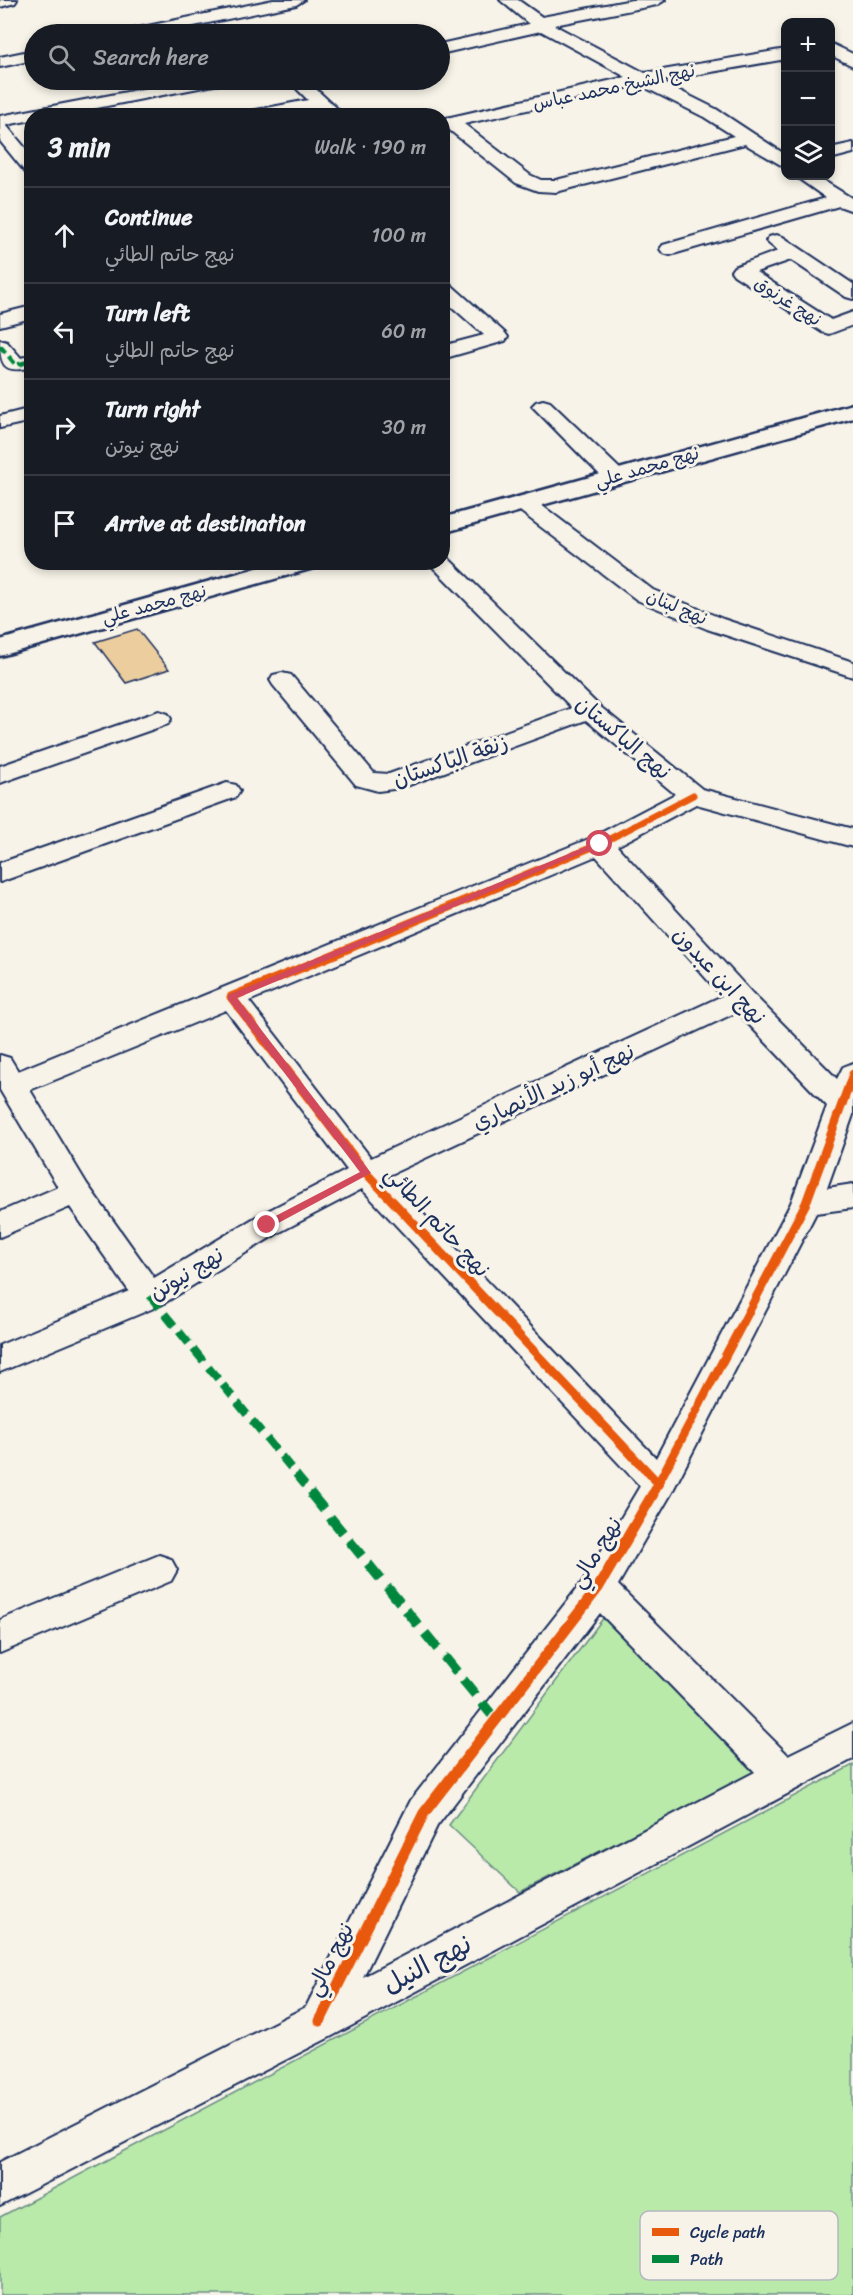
<!DOCTYPE html>
<meta charset="utf-8">
<style>
body{margin:0;font-family:Sriracha,"Playpen Sans Arabic",sans-serif;background:#242831;color:#f1f3f6}
.controls{position:absolute;right:18px;top:18px;display:grid;overflow:hidden;border-radius:12px;box-shadow:0 3px 9px #0003}
.controls button{width:54px;height:54px;display:grid;place-items:center;padding:0;border:0;border-bottom:2px solid #363941;background:#171b24;color:#f1f3f6;font:30px sans-serif}
.stop{position:absolute;width:18px;height:18px;margin:-14px;border:4px solid #d1495b;border-radius:50%;background:#fff}
.stop.end{background:#d1495b;border-color:#fff;box-shadow:0 2px 6px #0008}
.list{margin:0;padding:0;list-style:none}
h2{display:flex;justify-content:space-between;align-items:center;height:78px;margin:0;padding:0 24px;font-size:26px}
h2 small{font-size:20px;font-weight:400;color:#9ea1a6}
.list li{display:grid;grid-template-columns:39px 1fr auto;gap:18px;align-items:center;box-sizing:border-box;height:96px;padding:0 24px;border-top:2px solid #363941}
.list b{display:block;font-size:22px;white-space:nowrap}
.list p{margin:0;font-size:20px;white-space:nowrap;color:#9ea1a6}
.list em{font-size:20px;font-style:normal;color:#9ea1a6}
.icon{flex:none;width:33px;height:33px;fill:none;stroke:currentColor;stroke-width:2;stroke-linecap:round;stroke-linejoin:round}
.map{position:relative;flex:none;width:853px;height:2295px;overflow:hidden}
.search{position:absolute;background:#171b24;box-shadow:0 3px 9px #0003;left:24px;top:24px;width:426px;height:66px;display:flex;align-items:center;gap:15px;box-sizing:border-box;padding:0 21px;border-radius:33px;color:#9ea1a6;font-size:22px}
.panel{position:absolute;background:#171b24;box-shadow:0 3px 9px #0003;left:24px;top:108px;width:426px;height:462px;border-radius:24px}
.map>svg:first-child{display:block}
</style>
<div class="map">
<svg width="853" height="2295" viewBox="0 0 853 2295">
<rect width="100%" height="100%" fill="#f7f3e8"/>
<filter id="ink" filterUnits="userSpaceOnUse"><feTurbulence type="fractalNoise" baseFrequency=".0167" numOctaves="2"/><feDisplacementMap in="SourceGraphic" scale="12" xChannelSelector="R" yChannelSelector="G"/><feConvolveMatrix kernelMatrix="1 2 1 2 8 2 1 2 1" color-interpolation-filters="sRGB"/></filter>
<g filter="url(#ink)">
<path fill="#b9eaaa" stroke="#6a8c84" stroke-width="1.5" d="M607,1613l150,158 -237,121 -71,-67z
M853,1765v530h-853v-78z"/>
<path fill="#ebcd9e" stroke="#1b2f5e" stroke-width="1.5" d="M137,629l32,40 -43,14 -31,-41z"/>
<g fill="none" stroke-linecap="round" stroke-linejoin="round">
<g stroke="#1b2f5e" stroke-width="4">
<path id="street" d="M0,0h17l-2,3 -15,4z
M273,0h31l-8,5 -141,29h-30l8,-5z
M500,0h18l24,17 90,-17h33l-8,5 -103,20 91,48 141,-24v10l-126,22 56,28 70,46v13l-41,-24 -189,48 -18,-1 -22,-8 -69,-55 -5,1v-10l184,-42 -85,-46 -101,23v-10l89,-20zM640,85l64,32 30,19 -178,44h-15l-11,-5 -66,-51z
M830,43l23,11v12l-23,-11z
M34,50v10l-34,7v-10z
M190,80h33l-3,4 -6,1 -158,31h-24v4l-26,5 26,31v18l-6,-1 -26,-32v-25z
M288,80h18l35,32 -3,4h-12l-8,-7 -36,7h-39l8,-5 57,-11z
M853,143v10l-23,6v-11z
M795,176h21l37,23v12l-14,-5 -169,49 -7,-2 -3,-4 3,-4 163,-47z
M776,235l7,2 70,47v15l-7,-2 -55,-37 -35,12 75,48 22,-8v13l-24,9 -7,-2 -88,-57 -3,-4 3,-4 44,-16 -12,-10 3,-4z
M442,281l7,2 56,50 3,4 -3,4 -63,18v-13l42,-11 -42,-37z
M32,306v12l-32,8v-12z
M0,340l7,2 14,16 11,-3v12c-28,7 -32,-1 -32,-27z
M543,400l7,2 72,69 3,5 -3,5 -8,2 -8,-2 -70,-71 -4,-4 4,-4z
M32,408v13l-32,7v-12z
M524,496l8,2 121,92 70,29 130,43v15l-146,-48 -70,-29 -121,-92 -3,-5 3,-5z
M442,556l5,1 151,148 104,84 151,40v18l-157,-43 -79,42 134,146 86,87 6,-12 10,-4v52l-26,73 26,-4v24l-37,5 -145,281 -53,91 170,170 65,-32v36l-519,276 -334,171v-44l306,-155 105,-207 175,-223 54,-91 -278,-297 -84,44 -117,72 -161,67v-27l129,-54 -59,-84 -70,30v-25l58,-25 -58,-97v-35l10,3 8,13 573,-233 84,-44 -89,-74 -185,68 -23,3 -22,-6 -83,-100 -3,-5 3,-5 9,-2 9,2 83,98 15,1 183,-66 -144,-146h14zM596,856l126,140 -351,162 -122,-157zM226,1010l121,160 -91,47 -102,61 -67,-94 -57,-94zM737,1012l90,94 -36,97 -135,255 -269,-282zM600,1613l155,159 -392,205 74,-151z
M159,711l9,3 3,5 -3,5 -168,59v-17z
M227,783l9,2 4,6 -4,6 -236,85v-19z
M159,1555l12,4 6,11 -6,11 -171,72v-33z"/>
</g>
<g stroke="#1b2f5e" stroke-width="5">
<path id="secondary" d="M853,404v14l-411,115v-15z
M278,562h42l-3,5 -317,89v-16z"/>
</g>
<use href="#street" fill="#f7f3e8" fill-rule="evenodd"/>
<use href="#secondary" fill="#f7f3e8" fill-rule="evenodd"/>
<path stroke="#00873e" stroke-width="4.5" stroke-dasharray="9 4.5" stroke-linecap="butt" d="M0,346l16,19 16,-4"/>
<path stroke="#00873e" stroke-width="8" stroke-dasharray="15 8" stroke-linecap="butt" d="M150,1296l163,199"/>
<path stroke="#00873e" stroke-width="10" stroke-dasharray="20 10" stroke-linecap="butt" d="M311,1494l185,226"/>
<g stroke="#f7f3e8" stroke-width="10">
<path id="cycleway-far2" d="M537,870l63,-26 93,-49"/>
</g>
<g stroke="#f7f3e8" stroke-width="13">
<path id="cycleway-far1" d="M541,869l-310,128 135,176 293,311
M652,1495l154,-292 47,-129"/>
</g>
<g stroke="#f7f3e8" stroke-width="15">
<path id="cycleway" d="M320,2021l104,-208 174,-225 55,-94"/>
</g>
<use href="#cycleway-far2" stroke="#e8590c" stroke-width="7"/>
<use href="#cycleway-far1" stroke="#e8590c" stroke-width="9"/>
<use href="#cycleway" stroke="#e8590c" stroke-width="11"/>
</g>
</g>
<path fill="#d1495b" d="M597,842l7,2 -367,154 134,175 -100,54h-7v-5l96,-50 -132,-173v-4z"/>
<g text-anchor="middle" stroke-width="6" stroke-linejoin="round" paint-order="stroke">
<g font-size="18" fill="#1b2f5e" stroke="#f7f3e8">
<text transform="translate(614 87) rotate(-12)" y="6">نهج الشيخ محمد عباس</text>
<text transform="translate(788 301) rotate(33)" y="6">نهج غرنوق</text>
<text transform="translate(647 467) rotate(-16)" y="6">نهج محمد علي</text>
<text transform="translate(154 604) rotate(-15)" y="6">نهج محمد علي</text>
<text transform="translate(677 607) rotate(23)" y="6">نهج لبنان</text>
</g>
<g font-size="22" fill="#1b2f5e" stroke="#f7f3e8">
<text transform="translate(624 737) rotate(40)" y="8">نهج الباكستان</text>
<text transform="translate(450 760) rotate(-19)" y="8">زنقة الباكستان</text>
<text transform="translate(720 975) rotate(47)" y="8">نهج ابن عبدون</text>
<text transform="translate(553 1086) rotate(-25)" y="8">نهج أبو زيد الأنصاري</text>
<text transform="translate(438 1221) rotate(47)" y="8">نهج حاتم الطائي</text>
<text transform="translate(186 1273) rotate(-31)" y="8">نهج نيوتن</text>
<text transform="translate(595 1552) rotate(-58)" y="8">نهج مالي</text>
<text transform="translate(329 1959) rotate(-63)" y="8">نهج مالي</text>
</g>
<g font-size="27" fill="#1b2f5e" stroke="#f7f3e8">
<text transform="translate(427 1964) rotate(-28)" y="9">نهج النيل</text>
</g>
</g>
<rect x="640" y="2211" width="198" height="69" rx="9" fill="#f7f3e8" stroke="#b5b8bf" stroke-width="1.5"/>
<rect x="652" y="2228" width="27" height="8" fill="#e8590c"/>
<rect x="652" y="2255" width="27" height="8" fill="#00873e"/>
<g font-size="16" fill="#1b2f5e">
<text x="690" y="2238">Cycle path</text>
<text x="690" y="2265">Path</text>
</g>
</svg>
<div class="controls">
<button>+</button>
<button>−</button>
<button><svg class="icon" aria-label="layers" viewBox="0 0 24 24"><path d="M12 4l9 5-9 5-9-5zM3 14l9 5 9-5"/></svg></button>
</div>
<div class="stop" style="left:600px;top:844px"></div>
<div class="stop end" style="left:267px;top:1225px"></div>
<div class="search"><svg class="icon" aria-label="search" viewBox="0 0 24 24"><circle cx="10" cy="10" r="6"/><path d="M15 15l6 6"/></svg>Search here</div>
<section class="panel">
<h2>3 min<small>Walk · 190 m</small></h2>
<ul class="list">
<li><svg class="icon" aria-label="ahead" viewBox="0 0 24 24"><path d="M12 20V5M6 11l6-6 6 6"/></svg><div><b>Continue</b><p>نهج حاتم الطائي</p></div><em>100 m</em></li>
<li><svg class="icon" aria-label="left" viewBox="0 0 24 24"><path d="M17 20v-9H6M10 6l-5 5 5 5"/></svg><div><b>Turn left</b><p>نهج حاتم الطائي</p></div><em>60 m</em></li>
<li><svg class="icon" aria-label="right" viewBox="0 0 24 24"><path d="M7 20v-9h11M14 6l5 5-5 5"/></svg><div><b>Turn right</b><p>نهج نيوتن</p></div><em>30 m</em></li>
<li><svg class="icon" aria-label="arrive" viewBox="0 0 24 24"><path d="M6 21V4h12l-3 4 3 4H6"/></svg><div><b>Arrive at destination</b></div></li>
</ul>
</section>
</div>
